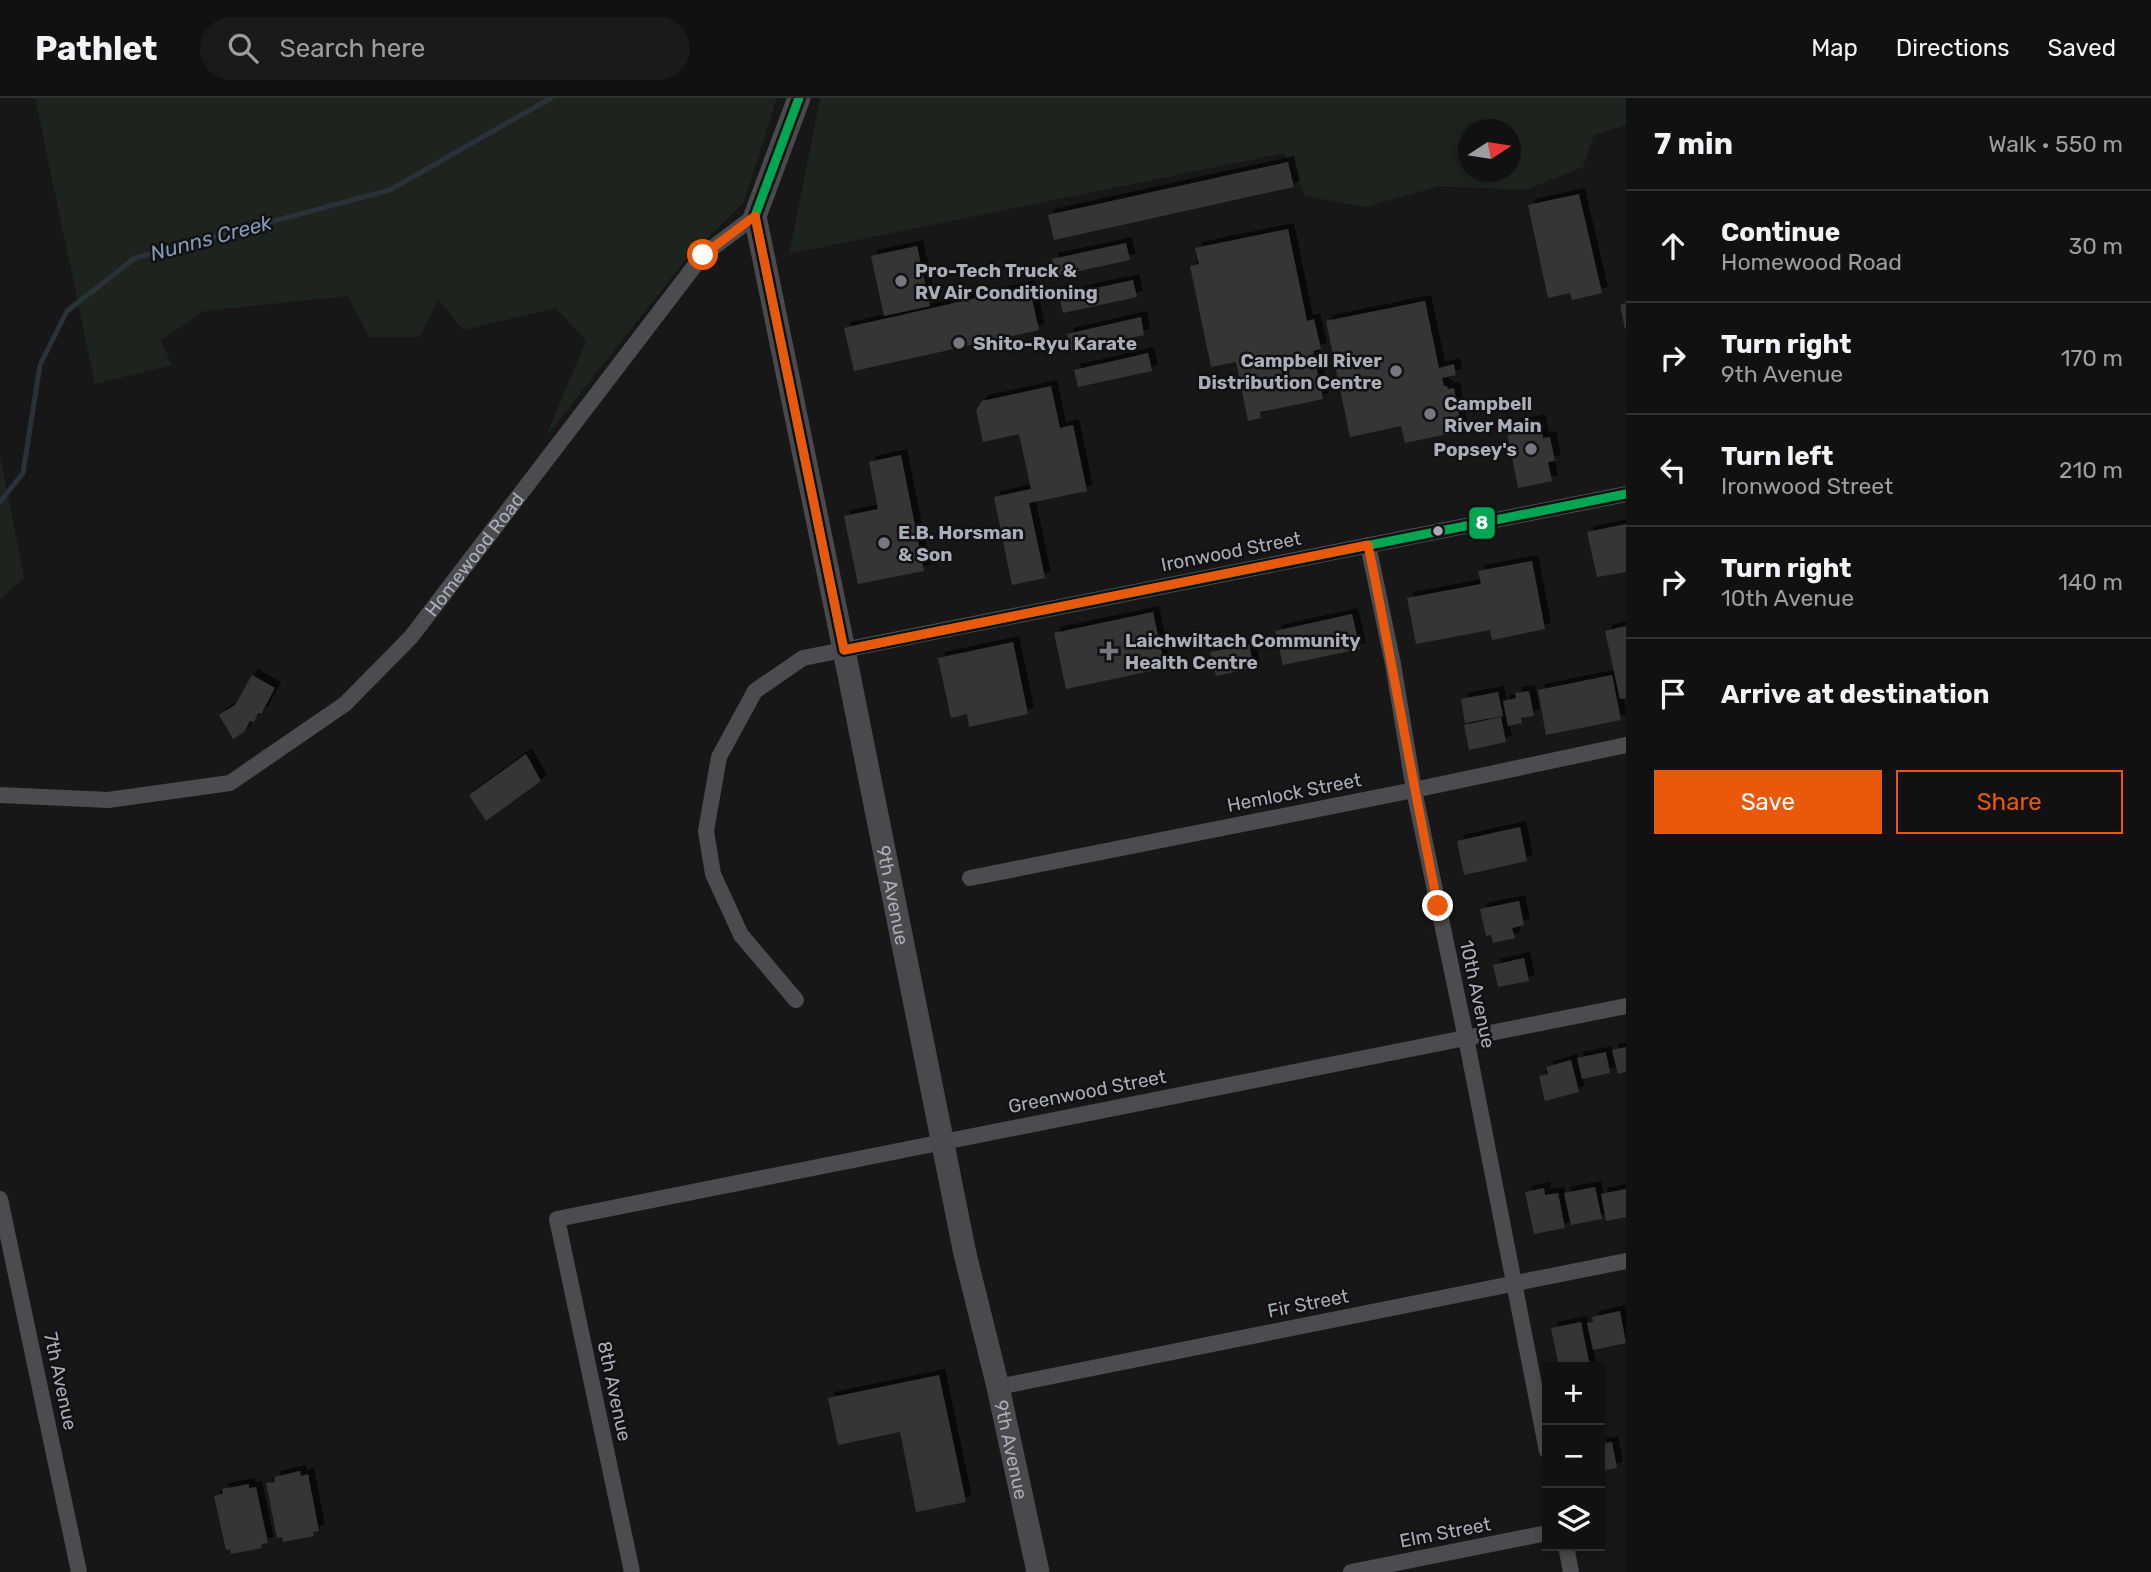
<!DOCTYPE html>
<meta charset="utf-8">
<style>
body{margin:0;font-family:Rubik,sans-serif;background:#1a1a1a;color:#f1f3f6}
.controls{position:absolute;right:21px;bottom:21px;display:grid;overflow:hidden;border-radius:0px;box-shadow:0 4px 10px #0003}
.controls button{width:63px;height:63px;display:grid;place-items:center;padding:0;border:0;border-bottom:2px solid #303131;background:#111;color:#f1f3f6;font:35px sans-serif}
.compass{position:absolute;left:1458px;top:21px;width:63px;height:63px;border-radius:50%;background:#111;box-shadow:0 4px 10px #0003;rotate:78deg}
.stop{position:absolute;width:21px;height:21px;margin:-16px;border:5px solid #ea580c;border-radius:50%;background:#fff}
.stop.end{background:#ea580c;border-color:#fff;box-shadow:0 2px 7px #0008}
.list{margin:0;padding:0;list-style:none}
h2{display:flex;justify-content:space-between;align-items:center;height:91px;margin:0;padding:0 28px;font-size:30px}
h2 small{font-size:23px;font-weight:400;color:#9c9d9f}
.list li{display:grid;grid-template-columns:46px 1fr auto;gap:21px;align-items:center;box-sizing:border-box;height:112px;padding:0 28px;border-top:2px solid #303131}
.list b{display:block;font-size:26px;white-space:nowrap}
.list p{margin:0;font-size:23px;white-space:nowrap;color:#9c9d9f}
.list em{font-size:23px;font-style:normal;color:#9c9d9f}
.actions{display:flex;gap:14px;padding:21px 28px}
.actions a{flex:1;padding:16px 0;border:2px solid #ea580c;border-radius:0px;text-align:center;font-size:24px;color:#ea580c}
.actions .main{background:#ea580c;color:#fff}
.icon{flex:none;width:38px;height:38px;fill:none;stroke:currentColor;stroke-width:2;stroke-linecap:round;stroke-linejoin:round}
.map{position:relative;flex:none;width:1626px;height:1474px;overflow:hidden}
header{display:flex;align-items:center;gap:42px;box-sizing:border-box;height:98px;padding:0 35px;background:#111;border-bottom:2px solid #303131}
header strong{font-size:33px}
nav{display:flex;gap:38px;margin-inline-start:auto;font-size:24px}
.search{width:490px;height:63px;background:#1a1a1a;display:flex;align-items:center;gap:18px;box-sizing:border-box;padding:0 24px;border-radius:38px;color:#9c9d9f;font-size:26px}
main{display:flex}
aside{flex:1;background:#111}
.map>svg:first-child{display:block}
</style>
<header>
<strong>Pathlet</strong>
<div class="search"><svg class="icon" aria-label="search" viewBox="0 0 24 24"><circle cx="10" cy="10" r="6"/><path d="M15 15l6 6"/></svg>Search here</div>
<nav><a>Map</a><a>Directions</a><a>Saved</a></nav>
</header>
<main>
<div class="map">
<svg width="1626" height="1474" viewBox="0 0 1626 1474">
<defs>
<filter id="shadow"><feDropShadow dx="6" dy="-6" stdDeviation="0" flood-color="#0009"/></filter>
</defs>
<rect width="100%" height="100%" fill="#171717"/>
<path fill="#1d241e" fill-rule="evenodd" d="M35,0h742l-33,104 -61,61 -138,175 41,-97 -30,-33 -93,22 -25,-31 -18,38h-51l-21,-41 -144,15 -43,29 11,25 -77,19z
M820,0h806v27l-32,10 -11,32 -58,23 -85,-4 -75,21 -60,-11 -21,-43 -495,101zM1468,32h42v42h-42z
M0,358l24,122 -24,21z"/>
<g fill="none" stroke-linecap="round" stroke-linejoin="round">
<path stroke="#2a3239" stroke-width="5" d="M0,404l23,-29 17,-108 27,-54 68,-53 255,-68 161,-92"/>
</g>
<path fill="#353536" filter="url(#shadow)" d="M1288,64l6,25 -240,53 -6,-25z
M1579,96l23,99 -30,7 -2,-7 -22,5 -20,-93z
M1288,131l19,92 7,-2 7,30 -8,2 10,48 -63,13 1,6 -13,3 -12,-59 -25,5 -21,-101 9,-2 -4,-16z
M1126,145l4,17 -74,16 -4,-17z
M917,148l13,60 -46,10 -13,-60z
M1133,182l4,17 -74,16 -4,-17z
M1029,188l10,44 -185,41 -10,-43z
M1425,203l14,67 15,-4 2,11 -14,3 2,8h3l1,3 6,-1 8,43 -57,12 -4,-17 -51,11 -24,-116z
M1626,205v26h-1l-5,-24z
M1141,219l3,18 -74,16 -3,-17z
M1148,255l4,18 -74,16 -4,-17z
M1051,288l9,42 13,-3 14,66 -58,12 16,75 -33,7 -18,-88 37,-8 -12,-55 -36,8 -7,-32 6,-9z
M1539,322l4,18 7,-1 5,24 -7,1 4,19 -34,7 -12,-61z
M901,357l23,116 -66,13 -14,-68 34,-7 -9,-47z
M1626,426v48l-29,5 -10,-45z
M1532,463l13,68 -53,11 -2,-10 -74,14 -9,-46 74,-14 -3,-13z
M1153,514l12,56 -99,21 -12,-56z
M1352,516l8,35 -77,16 -8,-34z
M1626,528v72l-6,1 -15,-68z
M1013,544l15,72 -59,13 -2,-13 -16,4 -13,-60z
M1249,546l5,24 -38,8 -6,-24z
M252,577l23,13 -14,26 -3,-1 -4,9 -4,-1 -6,11 -11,7 -14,-24 16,-10z
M1612,577l9,45 -75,15 -8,-45z
M1529,593l5,25 -13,2 1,5 -14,3 -5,-25 13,-3 -1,-5z
M1498,594l5,24 -38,7 -4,-24z
M1501,619l5,25 -37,8 -5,-25z
M526,656l15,27 -55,40 -17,-26z
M1520,729l7,34 -63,14 -7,-34z
M1519,803l5,24 -12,3 3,10 -22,5 -2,-8 -5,1 -6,-27z
M1524,860l5,23 -31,6 -5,-22z
M1626,949v25l-8,2 -6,-24z
M1606,954l4,21 -28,6 -5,-21z
M1571,962l8,32 -34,9 -6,-25 9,-2 -2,-7z
M1595,1089l7,32 -31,6 -7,-32z
M1544,1090l1,7 13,-2 7,35 -31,6 -9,-42z
M1626,1091v28l-20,4 -5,-27z
M1620,1213l6,32 -33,7 -6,-27 6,-1 -1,-5z
M1581,1224l9,45h-31l-8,-39z
M939,1277l27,127 -50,10 -16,-80 -62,13 -10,-47z
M1612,1344l5,26 -17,3v-27z
M300,1373l1,5 7,-2 11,57 -6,1 1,4 -31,6 -1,-5 -5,1 -11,-55 9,-1 -1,-5z
M249,1386v4l7,-1 12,56 -7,1 1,4 -31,6 -1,-5 -4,1 -12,-54 9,-2 -1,-5z"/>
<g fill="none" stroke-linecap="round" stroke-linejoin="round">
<g stroke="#4b4c50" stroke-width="16">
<path d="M1368,447l25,119 21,126 52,248 81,413"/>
<path id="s1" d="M0,697l108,5 122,-17 115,-79 66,-67 292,-382 52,-39"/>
<path d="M970,780l444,-88 212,-45"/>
<path d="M796,902l-55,-65 -28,-61 -7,-43 13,-74 36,-66 48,-33 823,-164"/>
<path d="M0,1101l79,373"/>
<path d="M998,1289l628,-126"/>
<path d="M1566,1448l5,26"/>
<path d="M632,1474l-75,-353 1069,-213"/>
<path d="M1351,1474l196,-39"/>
</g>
<path stroke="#4a4a4e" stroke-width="23" id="s2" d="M799,0l-44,118 89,434 121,604 33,133 40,185"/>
<g stroke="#111113" stroke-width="14">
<path id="bus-1" d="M755,118l89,434
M755,118l44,-118
M844,552l782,-156"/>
</g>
<use href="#bus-1" stroke="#00a651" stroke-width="9"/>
</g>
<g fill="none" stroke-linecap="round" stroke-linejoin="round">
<path stroke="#ea580c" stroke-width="9" d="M703,157l52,-39 89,434 524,-105c25,120 45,241 70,361"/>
</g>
<g fill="#757880" stroke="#111113" stroke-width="2.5">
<circle cx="901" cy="183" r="7"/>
<circle cx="959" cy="245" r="7"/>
<circle cx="1396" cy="273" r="7"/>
<circle cx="1430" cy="316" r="7"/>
<circle cx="1531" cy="351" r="7"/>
<circle cx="884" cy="445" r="7"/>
<path d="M1105.5 542.5h7v7h7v7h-7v7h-7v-7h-7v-7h7z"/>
</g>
<circle fill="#a8adb8" stroke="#111113" stroke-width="2.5" cx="1438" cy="433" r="6"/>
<g text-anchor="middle" stroke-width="5" stroke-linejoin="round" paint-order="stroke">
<g font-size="19" font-weight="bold" fill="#a8adb8" stroke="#111113" text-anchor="start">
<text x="915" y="179">Pro-Tech Truck &amp;<tspan x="915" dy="22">RV Air Conditioning</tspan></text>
<text x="973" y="252">Shito-Ryu Karate</text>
<text x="1382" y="269" text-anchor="end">Campbell River<tspan x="1382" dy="22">Distribution Centre</tspan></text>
<text x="1444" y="312">Campbell<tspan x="1444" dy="22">River Main</tspan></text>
<text x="1517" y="358" text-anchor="end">Popsey's</text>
<text x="898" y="441">E.B. Horsman<tspan x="898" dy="22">&amp; Son</tspan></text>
<text x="1125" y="549">Laichwiltach Community<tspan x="1125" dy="22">Health Centre</tspan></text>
</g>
<g font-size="19" fill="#a8adb8" stroke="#111113">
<text transform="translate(1231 453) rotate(-11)" y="7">Ironwood Street</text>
<text dy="7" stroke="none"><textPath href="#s1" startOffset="569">Homewood Road</textPath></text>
<text transform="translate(1294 694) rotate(-11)" y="7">Hemlock Street</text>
<text dy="7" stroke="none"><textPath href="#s2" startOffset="819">9th Avenue</textPath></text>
<text transform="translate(1478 896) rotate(78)" y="7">10th Avenue</text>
<text transform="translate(1087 993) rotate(-11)" y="7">Greenwood Street</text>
<text transform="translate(1308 1205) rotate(-11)" y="7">Fir Street</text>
<text transform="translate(61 1283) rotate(78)" y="7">7th Avenue</text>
<text transform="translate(615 1293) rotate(78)" y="7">8th Avenue</text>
<text dy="7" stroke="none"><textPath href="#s2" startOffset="1386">9th Avenue</textPath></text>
<text transform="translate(1445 1434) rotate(-11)" y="7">Elm Street</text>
</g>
<g font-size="21" font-style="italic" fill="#7f9bb3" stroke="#111113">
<text transform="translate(211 140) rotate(-15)" y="7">Nunns Creek</text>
</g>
</g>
<rect stroke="#111113" stroke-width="2.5" x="1468" y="408" width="28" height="34" rx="7" fill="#00a651"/>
<g font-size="19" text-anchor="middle" font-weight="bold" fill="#fff">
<text x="1482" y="431">8</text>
</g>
</svg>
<div class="controls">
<button>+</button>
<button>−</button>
<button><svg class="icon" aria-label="layers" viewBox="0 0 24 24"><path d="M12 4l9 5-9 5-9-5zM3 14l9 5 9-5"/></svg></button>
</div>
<svg class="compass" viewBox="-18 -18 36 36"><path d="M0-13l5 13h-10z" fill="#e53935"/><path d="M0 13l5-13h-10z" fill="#9c9d9f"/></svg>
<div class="stop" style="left:703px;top:157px"></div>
<div class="stop end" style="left:1438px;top:808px"></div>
</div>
<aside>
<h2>7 min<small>Walk · 550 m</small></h2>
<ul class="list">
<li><svg class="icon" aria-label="ahead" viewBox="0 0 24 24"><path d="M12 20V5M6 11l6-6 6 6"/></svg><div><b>Continue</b><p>Homewood Road</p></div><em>30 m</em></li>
<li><svg class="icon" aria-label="right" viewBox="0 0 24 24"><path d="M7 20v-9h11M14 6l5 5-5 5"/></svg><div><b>Turn right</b><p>9th Avenue</p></div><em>170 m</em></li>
<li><svg class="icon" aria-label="left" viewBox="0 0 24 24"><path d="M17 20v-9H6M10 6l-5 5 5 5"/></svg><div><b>Turn left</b><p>Ironwood Street</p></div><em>210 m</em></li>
<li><svg class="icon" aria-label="right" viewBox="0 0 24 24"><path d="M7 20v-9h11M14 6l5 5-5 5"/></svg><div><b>Turn right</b><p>10th Avenue</p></div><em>140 m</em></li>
<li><svg class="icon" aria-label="arrive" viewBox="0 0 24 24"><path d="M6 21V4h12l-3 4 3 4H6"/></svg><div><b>Arrive at destination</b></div></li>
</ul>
<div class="actions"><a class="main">Save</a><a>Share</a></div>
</aside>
</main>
